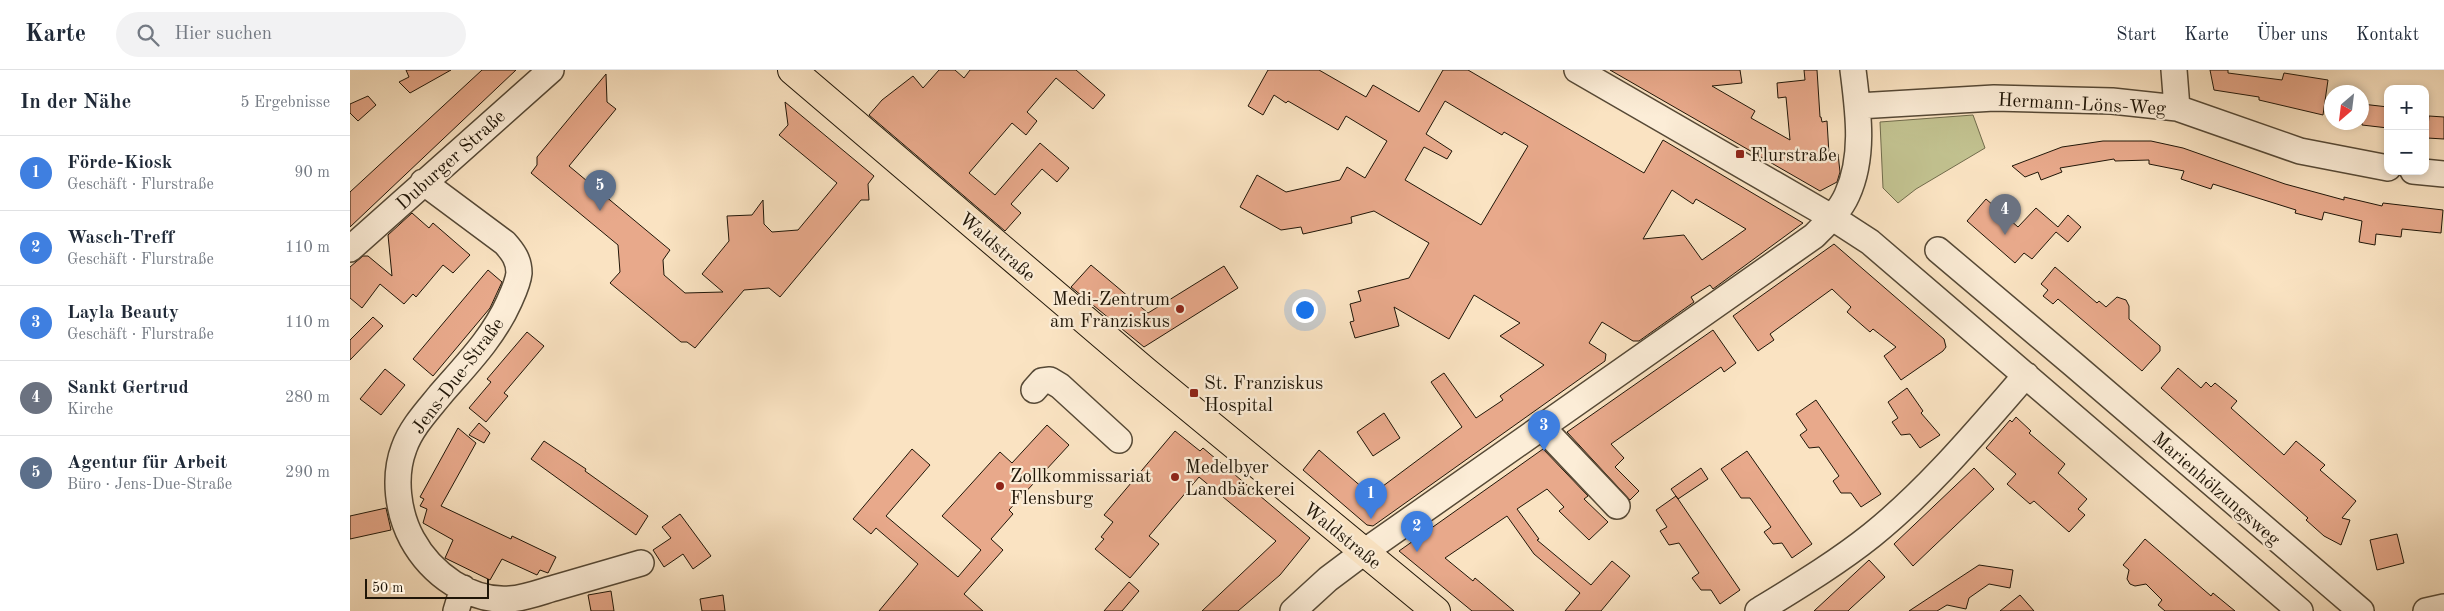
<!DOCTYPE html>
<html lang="de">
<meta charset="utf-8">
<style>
body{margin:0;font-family:"Old Standard TT",serif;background:#f2f2f3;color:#1f2937}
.controls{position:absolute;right:15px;top:15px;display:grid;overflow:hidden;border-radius:10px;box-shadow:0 2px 8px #0003}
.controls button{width:45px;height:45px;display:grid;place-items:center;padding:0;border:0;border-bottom:1px solid #e0e1e3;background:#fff;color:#1f2937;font:25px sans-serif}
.compass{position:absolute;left:1974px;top:15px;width:45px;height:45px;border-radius:50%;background:#fff;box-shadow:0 2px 8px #0003;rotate:208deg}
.scale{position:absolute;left:15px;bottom:12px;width:124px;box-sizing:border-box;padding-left:5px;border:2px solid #201608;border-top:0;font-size:14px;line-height:18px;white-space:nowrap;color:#201608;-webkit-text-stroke:4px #fcedd7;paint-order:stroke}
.you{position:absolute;left:954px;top:239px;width:18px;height:18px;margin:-12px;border:4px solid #fff;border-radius:50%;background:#1a73e8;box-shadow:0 0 0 8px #1a73e833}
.badge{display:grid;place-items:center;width:32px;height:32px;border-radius:50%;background:#b45309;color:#fff;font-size:16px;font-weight:700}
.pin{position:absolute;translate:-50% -41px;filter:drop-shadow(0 1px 2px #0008)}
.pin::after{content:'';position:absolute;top:26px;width:18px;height:15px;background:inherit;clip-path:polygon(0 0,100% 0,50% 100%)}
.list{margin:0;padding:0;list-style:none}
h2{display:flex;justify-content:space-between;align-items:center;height:65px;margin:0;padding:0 20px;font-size:21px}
h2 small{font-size:16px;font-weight:400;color:#747a83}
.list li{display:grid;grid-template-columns:32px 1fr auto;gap:15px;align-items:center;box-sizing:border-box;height:75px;padding:0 20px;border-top:1px solid #e0e1e3}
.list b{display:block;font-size:19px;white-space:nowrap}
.list p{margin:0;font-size:16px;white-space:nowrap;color:#747a83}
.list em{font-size:16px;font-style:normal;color:#747a83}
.icon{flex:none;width:28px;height:28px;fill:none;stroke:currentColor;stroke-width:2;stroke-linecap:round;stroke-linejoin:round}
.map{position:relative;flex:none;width:2094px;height:541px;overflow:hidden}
header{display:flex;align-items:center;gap:30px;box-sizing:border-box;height:70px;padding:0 25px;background:#fff;border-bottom:1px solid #e0e1e3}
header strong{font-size:24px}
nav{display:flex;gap:28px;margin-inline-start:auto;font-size:18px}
.search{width:350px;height:45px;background:#f2f2f3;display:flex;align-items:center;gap:12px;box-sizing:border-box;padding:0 18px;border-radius:28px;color:#747a83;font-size:19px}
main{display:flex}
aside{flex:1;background:#fff}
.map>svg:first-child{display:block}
</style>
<header>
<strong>Karte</strong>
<div class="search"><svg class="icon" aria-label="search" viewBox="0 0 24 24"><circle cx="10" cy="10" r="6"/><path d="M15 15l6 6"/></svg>Hier suchen</div>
<nav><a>Start</a><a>Karte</a><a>Über uns</a><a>Kontakt</a></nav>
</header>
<main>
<aside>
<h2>In der Nähe<small>5 Ergebnisse</small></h2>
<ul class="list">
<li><span class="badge" style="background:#3f7fe0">1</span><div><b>Förde-Kiosk</b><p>Geschäft · Flurstraße</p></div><em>90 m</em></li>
<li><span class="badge" style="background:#3f7fe0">2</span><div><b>Wasch-Treff</b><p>Geschäft · Flurstraße</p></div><em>110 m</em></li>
<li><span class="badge" style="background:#3f7fe0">3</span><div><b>Layla Beauty</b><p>Geschäft · Flurstraße</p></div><em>110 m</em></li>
<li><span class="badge" style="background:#6b7280">4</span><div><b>Sankt Gertrud</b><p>Kirche</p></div><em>280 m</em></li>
<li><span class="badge" style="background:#5c6f8a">5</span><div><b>Agentur für Arbeit</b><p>Büro · Jens-Due-Straße</p></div><em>290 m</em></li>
</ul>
</aside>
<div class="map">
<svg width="2094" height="541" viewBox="0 0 2094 541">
<rect width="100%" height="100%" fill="#fae3c2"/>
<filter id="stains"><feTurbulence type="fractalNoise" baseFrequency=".004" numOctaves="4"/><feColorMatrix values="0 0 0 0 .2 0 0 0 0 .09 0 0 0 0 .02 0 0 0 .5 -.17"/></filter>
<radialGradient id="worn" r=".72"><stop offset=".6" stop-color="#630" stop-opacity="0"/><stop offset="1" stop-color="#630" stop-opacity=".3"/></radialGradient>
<path fill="#c2c290" stroke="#716c4c" d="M1623,45l12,33 -69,41 -18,14 -15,-15 -3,-66z"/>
<path fill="#e8a98b" stroke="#201608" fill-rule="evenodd" d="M56,0h45l-41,23 -11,-11 10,-5z
M132,0h34l-166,157v-35z
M589,0h16l9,8 6,-8h106l29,25 -12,14 -37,-31 -29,34 10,9 -11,14 -14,-12 -43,50 26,22 45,-52 29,25 -12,14 -15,-13 -31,35 10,9 -16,18 -136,-116 13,-15 31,-24 10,12z
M918,0h51l47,27 7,-12 46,27 24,-42h25l176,103 19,-33 140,83 -90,66 -3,-4 -19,12 3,5 -55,39h-6l-31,-19 -13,21 17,11 -1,7 -232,165 -6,-1 -64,-55 16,-20 52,45 91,-68 -31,-45 13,-9 32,45 27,-18 -3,-4 44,-31 -44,-29 20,-13 -46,-28 -25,44 -55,-32 5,19 -44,12 -5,-16 4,-1 -4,-17 11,-3 -3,-10 51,-13 20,-35 -55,-32 -23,6 1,6 -49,11 -2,-7 -20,3 -41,-23 17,-32 29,17 54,-12 7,-13 18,11 22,-37 -41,-25 -8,14 -50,-29 -2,2 -12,-8 -11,20 -15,-9zM1095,31l57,34 2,-3 24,14 -47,79 -76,-45 19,-33 23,12 5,-8 -26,-17zM1322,120l21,14 3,-5 50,30 -44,31 -18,-25 -41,4z
M1260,0h130l2,13 -30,3 43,25 -4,7 39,22 -4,-43 -8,1 -1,-15 28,-3 -1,-10h13l3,47h1l1,5 5,-1 2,33h9l2,18 -3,10 -17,9z
M1860,0h18v3l54,7 2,-7 44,7 -5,35 -64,-15v-3l-45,-7z
M256,4l1,28 9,7 -47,57 101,84 -7,10 1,15 21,18 38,-1 -21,-18 27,-33 -2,-25 25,-1 11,-15 1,24 8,8 26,-2 39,-47 -58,-48 9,-10 -3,-23 89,74 -6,8 1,16h-8l-81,97 -11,-9 -25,2 -49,58 -8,-6h-6l-71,-59 10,-11 -2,-27 -87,-72 6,-8v-8z
M18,26l8,9 -18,16 -8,-8v-9z
M2012,34l26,3v21l-26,-3z
M2079,46l15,1v22l-17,-1z
M1753,71h48l32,7 102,36 59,16v-3l38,9 1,-3 60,7 -2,23 -39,-4 -1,8 -25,-3 -1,11 -16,-3 3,-21 -38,-9 -2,8 -27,-7 1,-3 -83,-26 -2,5 -30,-10 3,-8 -35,-7v-4l-34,1 -1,-2 -54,9 2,4 -21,8 -3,-8 -13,5 -13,-11 50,-19z
M1636,129l32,28 18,-19 22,19 10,-12 13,12 -13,15 -12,-10 -24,27 -8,-6 -9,10 -48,-42z
M62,143l17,15 4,-5 37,32 -17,18 -10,-8 -27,32 -3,-3 -9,10 -24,-20 -18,24 -12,-10v-31l13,-11h5l24,20 -4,-41z
M1484,174l110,95 2,8 -3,4 -42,29 -17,-24 12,-9 -23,-18 -3,3 -23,-20 4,-5 -19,-18 -62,45 4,6 -16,11 -25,-35z
M741,195l57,48 76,-47 14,22 -94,59 -73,-60z
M1705,197l42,36 2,-2 7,6 11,-10 9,3 3,6v13l31,27v5l-18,20 -84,-72 -5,5 -10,-8 5,-6 -7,-6z
M138,200l14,12 -12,26 -57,68 -20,-17z
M23,247l10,9 -33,34v-20z
M1363,260l23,33 -12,9 -3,-5 -110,77 13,14 -9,9 24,24 -9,9 -63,-68z
M177,262l17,14 -40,47 4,3 -22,26 -17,-14 22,-26 -4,-3z
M1828,298l23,20 5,-6 5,5 4,-4 22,18 -6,7 53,47 12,-14 29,24 -5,5 36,31 -14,17 8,2 -9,25 -17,-9 -18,-16 2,-2 -147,-130z
M35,299l20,16 -24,30 -21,-16z
M1557,318l16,23 -2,2 19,22 -20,13 -10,-14 -9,1 -9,-13 6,-4 -10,-16z
M1466,330l65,94 -20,13 -10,-14h-10l-8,-12 6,-5 -20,-29 -10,1 -9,-13 7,-5 -11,-16z
M1034,343l16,25 -27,18 -16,-24z
M1666,347l15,14 -2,2 36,31 -7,9 29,26 -9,10 7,6 -16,17 -35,-31 -4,3 -23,-20 9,-10 -30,-26 24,-28 2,2z
M129,353l11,10 -6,10 -15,-8z
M697,355l22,20 -60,65 4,4 -22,25 12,11 -39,44 19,17h-104l39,-47 -42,-36 -5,6 -18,-15 59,-70 18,16 -44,51 72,61 23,-27 -39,-34 58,-64 12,11z
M108,358l18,15 -35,63 70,33 1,-3 44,21 -8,16 -8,-3 -3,5 -35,-16 -12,21 -45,-22 8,-18 -30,-17 4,-14 -7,-3 4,-7 -4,-2z
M825,361l25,20 3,-3 107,90 -30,37 -42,36h-36l74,-70 -77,-64 -50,59 10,8 -29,34 -35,-29 9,-10 -3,-2 12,-15 -9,-7z
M194,371l42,28 -1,2 63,45 -12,19 -105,-76z
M1193,379l45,47 -4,3 24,23 -19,18 -30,-29 5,-4 -17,-18 -30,20 22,30 -2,1 54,45 21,-24 18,15 -29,35h-36l15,-18 -46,-39 -27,-38 -62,42 28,23 2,-3 39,33h-42l-73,-60z
M1397,381l65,93 -20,14 -10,-15 -9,1 -9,-12 7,-5 -21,-29h-9l-20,-29z
M1351,398l7,11 -30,20 -7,-10z
M1624,398l20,21 -81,77 -19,-22z
M1326,426l64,94 -20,14 -9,-14h-10l-9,-12 7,-5 -20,-30 -10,2 -9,-14 7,-4 -11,-17z
M36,438l5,22 -41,9v-23z
M330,444l31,42 -18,13 -10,-15 -19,13 -11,-17 18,-12 -9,-11z
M2047,464l7,29 -27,7 -7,-30z
M1795,469l66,57 2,-3 22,18h-70l-7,-6 4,-5 -16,-16 -11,2 -5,-2 -3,-5 2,-9 -6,-5z
M1519,490l16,17 -34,31 -3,3h-34z
M1629,495l34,5 -3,18 -21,-4 -20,14 -3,11 -19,-4 -10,6h-28z
M779,512l10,9 -17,20h-18z
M261,521l3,20h-23l-3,-16z
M373,525l2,16h-23l-2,-12z
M1670,525l14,16h-34z"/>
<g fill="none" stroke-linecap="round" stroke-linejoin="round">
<g stroke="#564936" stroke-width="28">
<path id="minor" d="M1227,0l256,148 37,24 430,369
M1824,0l3,38
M1508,36l136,-8 118,3 65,7 123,43 88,17
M2063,101l31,3
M73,112l82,61c8,9 14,17 14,30 -1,10 -6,20 -10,29 -16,36 -44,64 -69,93 -13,16 -29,33 -36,53 -11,29 -6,65 8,91 19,35 58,63 98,60 16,-1 33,-8 48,-12 28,-8 56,-16 83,-24
M0,179l201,-179
M1588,180l135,114 288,247
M684,320l8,-9 8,-1 10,6 59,54
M1193,358l74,78
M106,541l7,-23
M943,541l35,-32 36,-27 450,-316c12,-12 26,-25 33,-41 18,-39 11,-85 6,-125
M1408,541c39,-24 79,-48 114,-76 58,-47 105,-104 154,-160
M2076,541l18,-4"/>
</g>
<g stroke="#201608" stroke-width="30">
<path id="major" d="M442,0l353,301 291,240"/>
</g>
<use href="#minor" stroke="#fcedd7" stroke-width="25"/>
<use href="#major" stroke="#fae3c2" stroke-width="28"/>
</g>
<g fill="#8f2418" stroke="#fcedd7" stroke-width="2">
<rect x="1385" y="79" width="10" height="10" rx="2.5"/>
<circle cx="830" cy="239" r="5"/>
<rect x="839" y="318" width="10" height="10" rx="2.5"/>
<circle cx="825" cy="407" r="5"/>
<circle cx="650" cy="416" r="5"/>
</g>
<g text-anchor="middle" stroke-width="4.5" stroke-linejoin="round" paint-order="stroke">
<g font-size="19" fill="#201608" stroke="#fcedd7">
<text transform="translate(1732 33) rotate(3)" y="7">Hermann-Löns-Weg</text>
<text transform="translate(100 89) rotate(-42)" y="7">Duburger Straße</text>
<text transform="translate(648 176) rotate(41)" y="7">Waldstraße</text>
<text transform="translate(107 305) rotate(-53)" y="7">Jens-Due-Straße</text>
<text transform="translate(1867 418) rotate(41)" y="7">Marienhölzungsweg</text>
<text transform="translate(993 465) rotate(39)" y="7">Waldstraße</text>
</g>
<g font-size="19" fill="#201608" stroke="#fcedd7" text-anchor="start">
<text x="1400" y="91">Flurstraße</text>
<text x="820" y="235" text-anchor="end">Medi-Zentrum<tspan x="820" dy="22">am Franziskus</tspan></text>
<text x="854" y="319">St. Franziskus<tspan x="854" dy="22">Hospital</tspan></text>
<text x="835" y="403">Medelbyer<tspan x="835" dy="22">Landbäckerei</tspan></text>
<text x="660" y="412">Zollkommissariat<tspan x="660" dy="22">Flensburg</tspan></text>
</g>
</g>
<rect width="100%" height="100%" filter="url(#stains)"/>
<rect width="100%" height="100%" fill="url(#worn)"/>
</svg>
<div class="controls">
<button>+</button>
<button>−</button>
</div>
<svg class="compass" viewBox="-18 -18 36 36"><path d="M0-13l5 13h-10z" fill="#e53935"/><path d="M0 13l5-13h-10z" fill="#747a83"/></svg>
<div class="scale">50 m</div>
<div class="you"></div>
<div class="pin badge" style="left:1021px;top:449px;background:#3f7fe0">1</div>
<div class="pin badge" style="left:1067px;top:482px;background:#3f7fe0">2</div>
<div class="pin badge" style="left:1194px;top:381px;background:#3f7fe0">3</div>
<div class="pin badge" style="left:1655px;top:165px;background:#6b7280">4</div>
<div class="pin badge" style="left:250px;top:141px;background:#5c6f8a">5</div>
</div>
</main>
